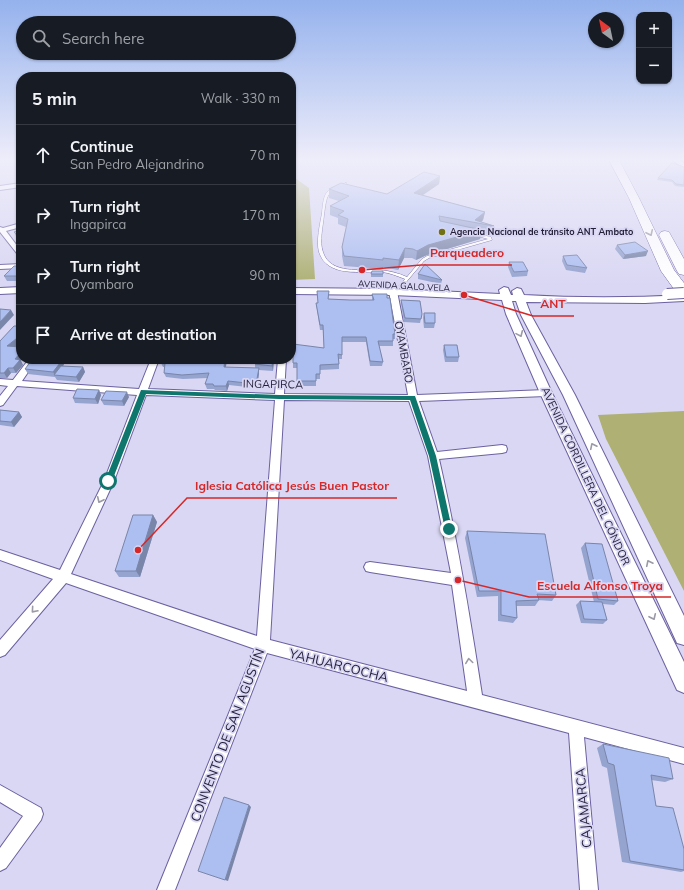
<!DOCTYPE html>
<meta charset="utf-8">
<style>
body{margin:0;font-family:Mulish,sans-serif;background:#242831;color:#f1f3f6}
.controls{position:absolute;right:12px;top:12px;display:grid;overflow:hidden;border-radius:8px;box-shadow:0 1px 3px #0004}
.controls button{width:36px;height:36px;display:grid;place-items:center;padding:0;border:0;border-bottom:1px solid #363941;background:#171b24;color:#f1f3f6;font:20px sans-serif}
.compass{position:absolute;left:588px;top:12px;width:36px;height:36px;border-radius:50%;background:#171b24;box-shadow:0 1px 3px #0004;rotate:327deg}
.stop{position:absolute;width:12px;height:12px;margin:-9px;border:3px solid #0f766e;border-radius:50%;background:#fff}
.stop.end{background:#0f766e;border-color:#fff;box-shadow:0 1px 4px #0008}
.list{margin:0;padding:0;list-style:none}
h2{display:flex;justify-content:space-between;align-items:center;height:52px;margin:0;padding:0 16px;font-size:17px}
h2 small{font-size:13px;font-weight:400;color:#9ea1a6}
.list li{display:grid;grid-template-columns:26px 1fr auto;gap:12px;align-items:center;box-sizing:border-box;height:60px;padding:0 16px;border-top:1px solid #363941}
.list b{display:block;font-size:15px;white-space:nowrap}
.list p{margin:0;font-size:13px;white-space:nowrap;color:#9ea1a6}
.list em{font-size:13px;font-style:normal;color:#9ea1a6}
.icon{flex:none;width:22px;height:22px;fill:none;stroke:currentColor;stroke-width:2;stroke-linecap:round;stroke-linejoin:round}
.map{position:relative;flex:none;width:684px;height:890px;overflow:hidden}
.search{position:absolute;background:#171b24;box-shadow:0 1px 3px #0004;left:16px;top:16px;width:280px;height:44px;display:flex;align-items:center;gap:10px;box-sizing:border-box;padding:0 14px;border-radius:22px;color:#9ea1a6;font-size:15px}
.panel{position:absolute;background:#171b24;box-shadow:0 1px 3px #0004;left:16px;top:72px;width:280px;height:292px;border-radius:16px}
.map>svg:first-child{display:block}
</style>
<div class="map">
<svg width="684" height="890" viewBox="0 0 684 890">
<rect width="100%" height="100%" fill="#d9d7f3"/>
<path fill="#aeb074" d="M291,175l18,13 6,91 -24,1z
M684,411v180l-78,-152 -8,-24z"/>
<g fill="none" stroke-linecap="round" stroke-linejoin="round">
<g stroke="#6b61a0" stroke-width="1">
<path id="lane" d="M346,183l1,1v1c-21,6 -20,10 -23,30 -1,12 -5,26 -1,37 7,23 39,17 57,18 10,1 18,3 27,7l15,-18 5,-3 61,-17 -14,-4v-2l17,4 1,3 -63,18 -5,3 -22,26h-1l-2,-1 6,-7c-8,-3 -15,-6 -23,-7 -20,-1 -55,6 -63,-20 -3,-11 1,-28 3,-39 2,-21 3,-24 24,-30z"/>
</g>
<g stroke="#6b61a0" stroke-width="2">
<path id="street" d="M21,223v4l-15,4 15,20v6l-2,-1 -19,-24v-5l3,1z
M21,264v4l-21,1v-4z
M389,284h6l1,2 21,109 129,-5 5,3 -5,3 -127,5 18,51 65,-7 4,1 1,3 -1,3 -4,1 -63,6c18,79 31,157 43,236l202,53v16l-100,-27 14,153h-18l-11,-157 -302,-80 -92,237h-18l98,-241 -189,-66 -61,72 -5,2v-17l53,-61 -53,-19v-10l60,20 44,-89 33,-86 -120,-9 -14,19 -3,1v-10l8,-10 -8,-1v-6l13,1 16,-21h8l-15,22 117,8 12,-30h8l-11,30 127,5 3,-35h8l-2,35 124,1 -20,-109zM146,395l129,5 -18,236 -186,-62 43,-93zM284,400l125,1 19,55 23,117 -81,-11 -4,1 -2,4 2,4 4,1 82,13 15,106 -197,-51z
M0,785l41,23 2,6 -2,6 -35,48 -6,3v-23l23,-32 -23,-14z"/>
</g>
<g stroke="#6b61a0" stroke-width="2">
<path id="secondary" d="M672,160h8l4,3v5z
M21,183v4l-21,3v-4z
M21,287v6l-21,1v-6z
M504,287l4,1 3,7h2l-1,-4 5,-3 4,1 3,6c53,3 107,3 160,0v6l-39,2 -119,-1 5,13 44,80 109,221v29l-7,-2 -114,-248 -42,-80 -5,-14h-4l4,13 36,79 132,269v31l-7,-3 -137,-297 -34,-79 -4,-14 -109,-5 -102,-1v-6l102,1 107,5 -1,-4z"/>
</g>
<g stroke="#6b61a0" stroke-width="1">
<path id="highway" d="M609,160h10l20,38 35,72 10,13v14l-5,-1 -18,-25 -32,-73z
M665,231l4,1 15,27v16l-5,-1 -2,-3 -18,-36 2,-3z"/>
</g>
<use href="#lane" fill="#fff" fill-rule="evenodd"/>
<use href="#street" fill="#fff" fill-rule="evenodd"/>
<use href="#secondary" fill="#fff" fill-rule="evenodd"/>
<use href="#highway" fill="#fff" fill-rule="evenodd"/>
<g stroke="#6b61a0" stroke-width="12" stroke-linecap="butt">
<path id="secondary-bridge" d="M667,294l17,-1"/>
</g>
<use href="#secondary-bridge" stroke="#fff" stroke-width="10"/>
</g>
<path fill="#95a3cf" d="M684,168v19l-9,-1 -3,-4 -15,-2 1,-2z
M440,176l-1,8 -16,11 62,17 -2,8 -2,2 13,4 -2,9 -11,-2 -1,6 -53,16 -11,5 -4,-2h-8l-6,12 -15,-3v2l-39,-3 -2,-10v-9l4,-20 -8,-3v-6l-8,-3v-9l9,-5 -10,-3v-9l58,5z
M21,230v12l-4,-4 -3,-6z
M617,245l29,11 -23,3 -8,-10z
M563,256l24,12 -2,5 -19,-3 -4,-9z
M509,262l19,9 -1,5 -15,1 -4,-10z
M21,266v15h-14l-3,-5z
M383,271v6h-12v-3z
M418,274l24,6 -1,4 -23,-5z
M372,294l15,4 8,36v5h-2v7h-14l4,16 -1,4h-12l-4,-24h-24v17h-3v10l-19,1v9h-4v7h-19v-18h-4v-5l31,-15 -1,-18h-3l-4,-27h2l11,-7 -1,3 22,1h22z
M401,300l21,14 -2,9 -16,-1 -3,-19z
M424,313l11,10 -1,5h-10l-1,-10z
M0,341l15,6 6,12h1l-1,2 2,4 -7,8h-5l-4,5h-7z
M444,345l15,12 -1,5h-13l-2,-12z
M44,359h21l1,1 -3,6 20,1 2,5 -6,10 -22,-2 -2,-3 -27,-3 -3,-5 18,-7z
M227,359l-1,8 29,1v-4l19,-5 -1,12 -14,-1v3l-2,15 -28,-3 -2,6 -12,-1 -1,-1h-7l-2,-5 3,-6 -25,1 -17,-2 -2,-4v-6h-1l-2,-4z
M99,390l2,5 -3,9 -23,-1 -2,-5z
M129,397l-5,9 -20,-1 -3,-5z
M0,410l19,2 3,5 -8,10 -14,-2z
M153,515l4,7 -17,55h-21l-4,-6z
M467,531l89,64 -4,6 -14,-1h1l-4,6h-19l1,12 -4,5 -15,-2v-25l-21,1 -12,-59z
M585,543l33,58 -4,4 -11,-1 4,16 -4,4 -22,-1 -5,-18 4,-4 14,1 -13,-54z
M603,744l70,35 -8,3 -14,-2 5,26 28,64v1l-3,1 -59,-10 -15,-94 -5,-2 -5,-18z"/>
<path fill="#7985a9" d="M440,176l-1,8 -25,17v-8z
M485,212l-2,8 -3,3 -5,-3z
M482,230l-2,9 -53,16 -11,5 1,-9 11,-6z
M405,248l-1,10 -6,12 1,-10z
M648,251l-2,5 -23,3 2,-4z
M11,310l3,5 -14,15v-8z
M21,335v7l-11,9 -3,-5z
M21,352v7h1l-1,2 2,4 -7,8 -3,-5 2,-9z
M61,359h4l1,1 -4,8 -7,7 -2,-3z
M225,359h2l-2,13 -1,-5z
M273,359h1l-1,12 -1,-5z
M83,367l2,5 -6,10 -3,-5z
M8,368l3,5 -4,5 -3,-5z
M259,368v5l-2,15 -1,-4z
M228,381l1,4 -2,6 -1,-5z
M99,390l2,5 -3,9 -3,-5z
M127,392l2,5 -5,9 -2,-5z
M19,412l3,5 -8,10 -3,-5z
M153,515l4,7 -17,55 -4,-6z
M249,805l2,2 -23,74 -3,-1z"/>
<path fill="#adbef1" stroke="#7985a9" d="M672,163l12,4v18l-8,-1 -4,-4 -14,-2z
M424,172l16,4 -26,17 71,19 -10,8 19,6 -55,-10 1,5 42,9 -54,15 -11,6 -4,-2 -8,-1 -6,12 -16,-2v2l-39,-4 -2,-9 6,-28 -10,-4 6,-4 -14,-5 19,-10 -20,-7 12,-6 46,11z
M21,230v9l-7,-7z
M635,242l13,9 -23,4 -8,-10z
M577,255l10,13 -20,-3 -4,-9z
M509,262h14l5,9 -14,1z
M425,264l17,16 -24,-6z
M14,266h7v10h-17z
M372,271h11v3h-12z
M317,291h12l-1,8 22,1h24l-2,-6h15v4h3l5,36h-2v7h-15l5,21 -13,-1 -4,-24h-24v18l-4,-1 1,10 -19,1v9h-4v7h-19v-18h-4v-19l31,4 -1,-23h-3l-4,-22h2z
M401,300l19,1 2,13 -1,5 -16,-1z
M0,309l11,1 -11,12z
M424,313h11v10h-10z
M14,326h7v9l-14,11 14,1v5l-6,7 5,1 -7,8h-5l-4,5h-4v-32z
M444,345h13l2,12h-13z
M44,359h17l-1,4 -7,9 -28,-3 6,-8 12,1z
M162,359h63l-1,8 35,1 -3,16 -28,-3 -2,5h-12l-1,-2h-8l4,-11 -27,2 -18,-2 1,-10h-4z
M257,359h16l-1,7 -17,-2z
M61,366l22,1 -7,10 -22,-2z
M77,389l22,1 -4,9 -22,-1z
M106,391l21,1 -5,9 -21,-1z
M0,410l19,2 -8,10 -11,-1z
M133,515h20l-17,56h-21z
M467,531l78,3 11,61 -19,-1 2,6 -23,1 1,17 -16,-3v-24h-22z
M585,543l17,1 16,57 -20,-2z
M580,601l22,1 5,18 -23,-1z
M603,744l66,14 4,21 -22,-4 5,31 17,2 11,41v21l-54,-9 -16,-96 -6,-2z
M224,797l25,8 -24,75 -27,-9z"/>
<defs><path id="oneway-chevron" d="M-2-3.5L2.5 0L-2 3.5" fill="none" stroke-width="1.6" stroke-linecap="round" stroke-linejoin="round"/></defs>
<g stroke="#9c9aa6">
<use href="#oneway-chevron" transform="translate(650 233) rotate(65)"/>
<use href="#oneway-chevron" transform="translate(520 334) rotate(66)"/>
<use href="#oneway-chevron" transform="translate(593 446) rotate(-116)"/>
<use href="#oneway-chevron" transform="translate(100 500) rotate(115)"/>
<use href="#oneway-chevron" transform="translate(649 563) rotate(-116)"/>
<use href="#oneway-chevron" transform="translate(34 610) rotate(131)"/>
<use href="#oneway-chevron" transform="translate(653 617) rotate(65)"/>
<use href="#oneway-chevron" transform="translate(469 661) rotate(-98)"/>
</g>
<linearGradient id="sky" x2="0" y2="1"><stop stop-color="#95b2ed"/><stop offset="0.56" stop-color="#eeedfa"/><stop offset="1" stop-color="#eeedfa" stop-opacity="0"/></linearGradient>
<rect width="684" height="285" fill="url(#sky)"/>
<path fill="#0f766e" d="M141,390l138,5 136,1 21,60 16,73 -3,3 -4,-3 -16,-73 -19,-56 -131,-1 -133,-5 -34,87 -1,2h-5l-1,-2z"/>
<circle fill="#707115" stroke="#d9d7f3" stroke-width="1.5" cx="442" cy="232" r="4"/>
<g text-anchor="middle" stroke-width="3.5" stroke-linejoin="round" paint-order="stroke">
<g font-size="9" font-weight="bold" fill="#231f39" stroke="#d9d7f3" text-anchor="start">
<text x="450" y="235">Agencia Nacional de tránsito ANT Ambato</text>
</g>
<g font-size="9" fill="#231f39" stroke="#d9d7f3">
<text transform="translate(404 286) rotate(3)" y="3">AVENIDA GALO VELA</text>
</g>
<g font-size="11" fill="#231f39" stroke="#d9d7f3">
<text transform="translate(404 352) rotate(80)" y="4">OYAMBARO</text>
<text transform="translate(273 384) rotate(1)" y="4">INGAPIRCA</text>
<text transform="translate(586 476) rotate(65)" y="4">AVENIDA CORDILLERA DEL CÓNDOR</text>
</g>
<g font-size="13" fill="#231f39" stroke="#d9d7f3">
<text transform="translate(339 665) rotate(14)" y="5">YAHUARCOCHA</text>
<text transform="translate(227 735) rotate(-69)" y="5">CONVENTO DE SAN AGUSTÍN</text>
<text transform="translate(583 808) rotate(-95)" y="5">CAJAMARCA</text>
</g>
</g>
<path fill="none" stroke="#d62828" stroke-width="1.5" d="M362 270L421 265H512M464 295L533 316H574M138 550L187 498H397M458 580L529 597H671"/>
<g fill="#d62828" stroke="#d9d7f3" stroke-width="1.5">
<circle cx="362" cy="270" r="4"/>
<circle cx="464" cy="295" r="4"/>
<circle cx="138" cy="550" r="4"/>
<circle cx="458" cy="580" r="4"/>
</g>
<g font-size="12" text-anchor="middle" font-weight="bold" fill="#d62828" stroke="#d9d7f3" stroke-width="3.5" stroke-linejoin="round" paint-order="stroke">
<text x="467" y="257">Parqueadero</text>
<text x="553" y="308">ANT</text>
<text x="292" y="490">Iglesia Católica Jesús Buen Pastor</text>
<text x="600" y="590">Escuela Alfonso Troya</text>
</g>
</svg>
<div class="controls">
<button>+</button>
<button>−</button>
</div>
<svg class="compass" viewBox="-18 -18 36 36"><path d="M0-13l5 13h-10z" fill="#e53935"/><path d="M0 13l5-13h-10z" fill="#9ea1a6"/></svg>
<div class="stop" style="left:108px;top:481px"></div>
<div class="stop end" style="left:449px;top:529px"></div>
<div class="search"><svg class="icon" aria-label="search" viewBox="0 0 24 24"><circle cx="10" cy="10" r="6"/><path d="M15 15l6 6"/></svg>Search here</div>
<section class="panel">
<h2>5 min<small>Walk · 330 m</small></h2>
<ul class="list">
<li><svg class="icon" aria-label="ahead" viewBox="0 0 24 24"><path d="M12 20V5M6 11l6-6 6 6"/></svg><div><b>Continue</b><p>San Pedro Alejandrino</p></div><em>70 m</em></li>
<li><svg class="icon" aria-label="right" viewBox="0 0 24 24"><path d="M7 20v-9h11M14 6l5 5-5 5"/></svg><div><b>Turn right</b><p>Ingapirca</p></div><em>170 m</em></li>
<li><svg class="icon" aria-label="right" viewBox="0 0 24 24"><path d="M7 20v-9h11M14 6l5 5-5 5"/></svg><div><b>Turn right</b><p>Oyambaro</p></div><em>90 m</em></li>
<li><svg class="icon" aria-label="arrive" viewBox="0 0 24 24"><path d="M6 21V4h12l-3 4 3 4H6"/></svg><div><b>Arrive at destination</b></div></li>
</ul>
</section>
</div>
